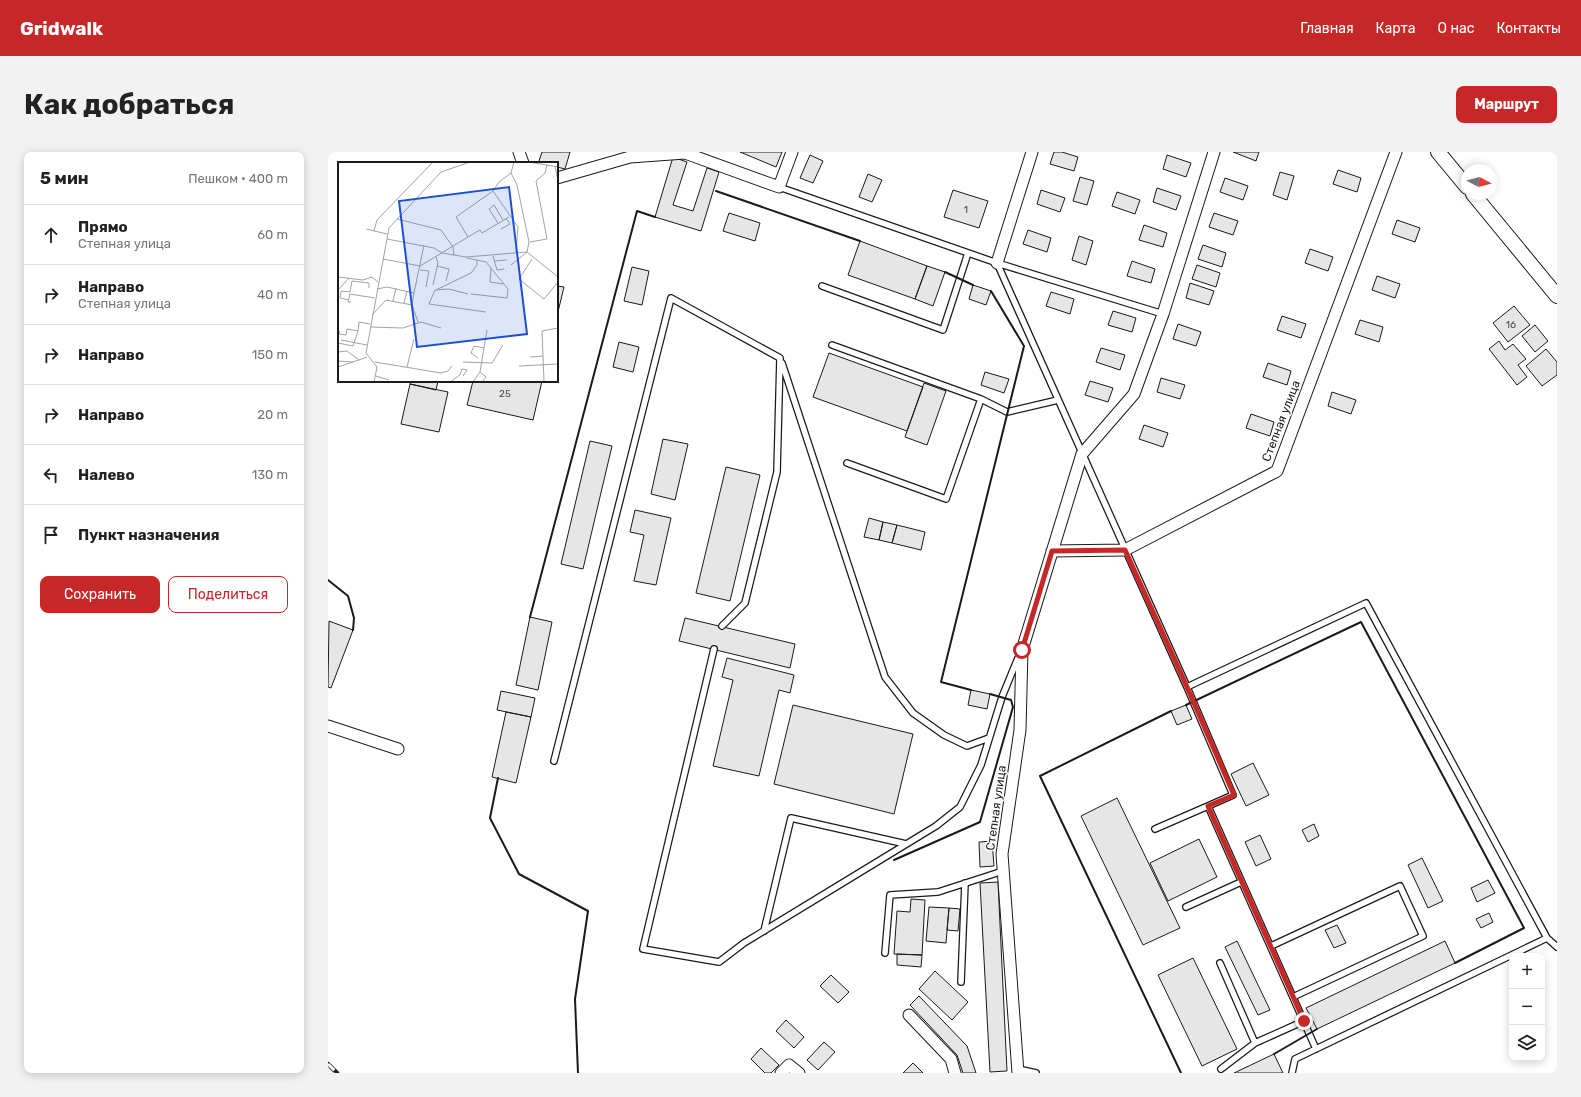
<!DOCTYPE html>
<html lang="ru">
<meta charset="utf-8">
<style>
body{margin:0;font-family:Rubik,sans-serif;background:#f2f2f2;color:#222}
.controls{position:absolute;right:12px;bottom:12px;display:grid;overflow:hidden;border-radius:8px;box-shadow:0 2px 10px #0003}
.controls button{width:36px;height:36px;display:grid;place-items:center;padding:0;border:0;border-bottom:1px solid #e0e0e0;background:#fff;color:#222;font:20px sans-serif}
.compass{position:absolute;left:1133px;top:12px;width:36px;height:36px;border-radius:50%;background:#fff;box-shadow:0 2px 10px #0003;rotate:97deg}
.stop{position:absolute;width:12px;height:12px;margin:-9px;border:3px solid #c62828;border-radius:50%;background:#fff}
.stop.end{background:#c62828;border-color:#fff;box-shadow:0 1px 4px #0008}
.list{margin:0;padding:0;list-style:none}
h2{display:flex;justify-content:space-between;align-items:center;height:52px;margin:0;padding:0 16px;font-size:17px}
h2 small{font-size:13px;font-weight:400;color:#767676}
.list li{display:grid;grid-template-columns:26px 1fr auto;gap:12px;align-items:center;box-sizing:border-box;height:60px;padding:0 16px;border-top:1px solid #e0e0e0}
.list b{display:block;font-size:15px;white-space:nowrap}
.list p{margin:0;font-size:13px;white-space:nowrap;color:#767676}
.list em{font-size:13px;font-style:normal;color:#767676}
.actions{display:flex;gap:8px;padding:12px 16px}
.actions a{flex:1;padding:9px 0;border:1px solid #c62828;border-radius:8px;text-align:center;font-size:14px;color:#c62828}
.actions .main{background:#c62828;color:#fff}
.icon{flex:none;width:22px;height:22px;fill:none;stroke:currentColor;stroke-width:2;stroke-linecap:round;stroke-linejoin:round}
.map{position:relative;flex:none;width:1229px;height:921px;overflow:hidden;border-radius:8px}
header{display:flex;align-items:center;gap:24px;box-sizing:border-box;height:56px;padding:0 20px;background:#c62828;color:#fff}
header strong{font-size:19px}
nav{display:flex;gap:22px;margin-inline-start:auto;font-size:14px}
.intro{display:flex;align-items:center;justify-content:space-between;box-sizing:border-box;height:96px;padding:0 24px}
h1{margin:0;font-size:28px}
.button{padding:10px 18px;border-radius:8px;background:#c62828;color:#fff;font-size:14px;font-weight:700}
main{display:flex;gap:24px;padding:0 24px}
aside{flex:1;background:#fff;border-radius:8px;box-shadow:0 2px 10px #0003}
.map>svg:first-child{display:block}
</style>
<header>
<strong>Gridwalk</strong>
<nav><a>Главная</a><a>Карта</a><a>О нас</a><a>Контакты</a></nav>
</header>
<div class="intro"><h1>Как добраться</h1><a class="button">Маршрут</a></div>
<main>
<aside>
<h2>5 мин<small>Пешком · 400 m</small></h2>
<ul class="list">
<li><svg class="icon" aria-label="ahead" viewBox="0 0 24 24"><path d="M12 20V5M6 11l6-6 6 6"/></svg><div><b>Прямо</b><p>Степная улица</p></div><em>60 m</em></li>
<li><svg class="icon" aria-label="right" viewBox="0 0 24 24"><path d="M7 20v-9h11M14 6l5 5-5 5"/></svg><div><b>Направо</b><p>Степная улица</p></div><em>40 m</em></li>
<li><svg class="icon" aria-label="right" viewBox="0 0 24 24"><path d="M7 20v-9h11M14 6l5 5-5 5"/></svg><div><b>Направо</b></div><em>150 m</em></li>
<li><svg class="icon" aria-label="right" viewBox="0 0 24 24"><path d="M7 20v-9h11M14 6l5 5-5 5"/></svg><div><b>Направо</b></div><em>20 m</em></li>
<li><svg class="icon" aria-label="left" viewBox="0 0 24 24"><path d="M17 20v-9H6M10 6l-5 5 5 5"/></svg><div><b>Налево</b></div><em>130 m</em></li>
<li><svg class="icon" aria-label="arrive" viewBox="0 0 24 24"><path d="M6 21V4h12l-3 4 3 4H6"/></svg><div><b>Пункт назначения</b></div></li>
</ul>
<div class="actions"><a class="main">Сохранить</a><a>Поделиться</a></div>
</aside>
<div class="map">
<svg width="1229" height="921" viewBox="0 0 1229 921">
<rect width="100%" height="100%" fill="#fff"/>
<path fill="#e6e6e6" stroke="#1a1a1a" d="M214,0h28l-5,17 -8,-2v-4h-12l-6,-2z
M412,0h42l-6,15z
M726,0h8l16,5 -4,14 -24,-7z
M905,0h26l-3,9z
M482,3l13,6 -10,22 -13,-5z
M839,3l24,8 -5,14 -23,-8z
M345,5l14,5 -14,43 20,6 14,-43 12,4 -18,59 -46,-14z
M1010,18l23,8 -4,14 -24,-8z
M952,20l14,4 -7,24 -14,-5z
M540,22l14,6 -10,22 -13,-5z
M752,25l14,4 -7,24 -14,-4z
M897,26l23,8 -5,14 -23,-8z
M829,36l24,8 -5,14 -23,-8z
M625,38l35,11 -9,27 -35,-11z
M713,38l24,8 -5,14 -23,-8z
M789,40l23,8 -5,14 -23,-8z
M401,61l31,10 -5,18 -32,-10z
M886,61l24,8 -5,14 -24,-8z
M1069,68l23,8 -5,14 -23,-8z
M816,73l23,8 -4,14 -24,-7z
M700,78l23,8 -4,14 -24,-8z
M751,84l14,5 -7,24 -14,-5z
M532,89l67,25 -12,33 -67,-24z
M875,93l23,8 -4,14 -24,-8z
M982,97l23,8 -5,14 -23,-8z
M804,109l23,8 -4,14 -24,-7z
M869,113l23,8 -4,14 -24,-8z
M599,114l18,6 -12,34 -18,-7z
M304,115l17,4 -7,34 -18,-4z
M1049,124l23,8 -5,14 -23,-8z
M862,131l24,8 -5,14 -23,-7z
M645,133l18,6 -5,14 -17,-6z
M229,134l7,1 -7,29z
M723,140l23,7 -4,15 -24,-8z
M1186,154l16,19 -22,17 -15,-19z
M785,159l23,7 -4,14 -24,-7z
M954,164l24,8 -5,14 -24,-8z
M1032,168l23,7 -4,15 -24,-8z
M850,172l23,8 -5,14 -23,-7z
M1207,173l13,16 -13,11 -13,-16z
M1171,189l6,9 8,-6 13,15 -8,6 9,12 -10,8 -28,-36z
M291,190l20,5 -6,25 -20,-5z
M773,196l24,7 -5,15 -24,-8z
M1218,197l11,13v13l-15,11 -16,-20z
M501,201l94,34 -16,44 -94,-34z
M940,211l23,8 -4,14 -24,-8z
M657,220l24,7 -5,14 -23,-8z
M833,226l24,7 -5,14 -23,-7z
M83,229h27l-2,9 -26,-6z
M145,229h69l-9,39 -66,-15z
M762,229l23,7 -5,14 -23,-7z
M596,231l22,8 -19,54 -22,-8z
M82,232l38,8 -9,40 -38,-8z
M1004,240l24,8 -5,14 -23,-8z
M923,262l23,8 -4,14 -24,-8z
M816,273l24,8 -5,14 -24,-8z
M335,287l25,5 -13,56 -24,-6z
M262,289l22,5 -29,123 -22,-5z
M398,315l34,8 -30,126 -34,-8z
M307,358l36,8 -15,67 -22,-4 10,-46 -14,-3z
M541,366l14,4 -4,18 -15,-3z
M555,370l14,3 -5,18 -13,-3z
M569,373l28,7 -4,18 -29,-7z
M202,465l22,5 -14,68 -22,-5z
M357,466l110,26 -5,24 -111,-27z
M1,469l24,9 -22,58 -3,-1z
M399,506l67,17 -4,18 -11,-3 -20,86 -46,-10 20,-86 -11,-3z
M643,538l19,4 -3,15 -19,-4z
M173,539l34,7 -4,19 -34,-7z
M465,553l120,29 -19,80 -120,-30z
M858,553l6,14 -15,6 -6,-14z
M178,560l25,5 -15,66 -24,-6z
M925,611l16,32 -23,11 -15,-32z
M789,646l63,130 -37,17 -62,-129z
M986,672l5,12 -11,6 -6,-12z
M932,683l11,24 -15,7 -11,-24z
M871,687l18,38 -49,24 -18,-38z
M664,689l2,25 -14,1 -1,-25z
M1094,706l21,43 -15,7 -20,-43z
M1160,728l7,13 -18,9 -6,-14z
M670,730l9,189 -17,1 -10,-189z
M583,747l14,1 -3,55 -28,-1 3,-43 13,1z
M601,755l20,1 -3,35 -20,-2z
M621,756l11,1 -2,22 -11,-1z
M1161,761l4,9 -12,6 -5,-9z
M1009,773l9,18 -12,5 -9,-18z
M909,789l33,69 -12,5 -33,-68z
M1117,789l10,22 -138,66 -11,-21z
M569,802l25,1 -1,12 -24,-2z
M865,806l44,91 -35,17 -44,-91z
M607,819l33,31 -16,18 -33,-31z
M503,823l18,17 -11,11 -18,-17z
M591,844l48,50 9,27h-13l-6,-18 -47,-50z
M458,868l18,17 -10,11 -18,-17z
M496,890l11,10 -17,18 -11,-10z
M433,896l18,17 -8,8h-6l-14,-14z
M946,902l9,19h-49z
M585,911l10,10h-20z"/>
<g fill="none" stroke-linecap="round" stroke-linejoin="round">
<g stroke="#1a1a1a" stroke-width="8">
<path id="service" d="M451,35l218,76 166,51
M669,111l190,424 179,-84 181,335 10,9
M494,134l121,44 25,-77
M504,193l149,54 26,13 51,-12
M454,211l103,314 28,36 31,22 23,11 22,-8
M519,311l99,36 35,-100
M386,497l-71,300 76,13 25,-19 192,-117 24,-19 21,-42 21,-68 16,-39
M859,535l46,108 -25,11 108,243
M226,609l117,-463 109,60 -3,114 -32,131 -23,23
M827,677l53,-23
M858,755l55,-25
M436,779l27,-113 115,26
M943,794l129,-60 23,50 -130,61
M557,801l5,-58 48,-3 65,-21
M892,811l35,80 49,-22
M633,830l4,-99
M690,917l18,4
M893,917l34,-26
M964,921l3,-14 252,-121"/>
</g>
<g stroke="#1a1a1a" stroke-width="13">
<path id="minor" d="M191,0l4,11
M229,26l73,-21 55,-4 94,34 13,-35
M669,111l35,-111
M724,399l73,-1 152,-79 119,-319
M0,574l70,23
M581,863l42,44 4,14
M453,921l8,-8 10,8
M690,921l-16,-219 18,-124 2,-80 60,-196 52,-60 29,-80 51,-162"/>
</g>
<g stroke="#1a1a1a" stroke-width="16">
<path id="tertiary" d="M1110,0l29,35
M1145,42l84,102"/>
</g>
<use href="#service" stroke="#fff" stroke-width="5.5"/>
<use href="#minor" stroke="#fff" stroke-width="11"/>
<use href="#tertiary" stroke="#fff" stroke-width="14"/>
<g stroke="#1a1a1a" stroke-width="4.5">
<path id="rail" d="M0,912l9,9"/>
</g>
<use href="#rail" stroke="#fff" stroke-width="3" stroke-dasharray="9" stroke-linecap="butt"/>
<path stroke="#1a1a1a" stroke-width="2" d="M388,39l144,50
M617,120l28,13
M0,428l20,16 6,22 -1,12
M202,465l107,-406 18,6
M643,538l-30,-8 83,-336 -33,-55
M858,553l175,-83 163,306 -69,35
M843,559l-131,65 141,297
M170,626l-8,40 29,56 69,37 -13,88 3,74
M566,708l86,-38 33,-115 -2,-7 -21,-6
M946,902l43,-25"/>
</g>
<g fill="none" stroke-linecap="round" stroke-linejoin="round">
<path stroke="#c62828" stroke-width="5" d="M694,498l30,-99 73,-1 62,137 47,108 -26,11 96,215"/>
</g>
<g text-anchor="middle" stroke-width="3" stroke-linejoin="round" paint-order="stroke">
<g font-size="10" fill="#4d4d4d">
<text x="638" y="61">1</text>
<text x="1183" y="176">16</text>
<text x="177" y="245">25</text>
</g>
<g font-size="12" fill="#1a1a1a" stroke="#fff">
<text transform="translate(953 269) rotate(-69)" y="4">Степная улица</text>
<text transform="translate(668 656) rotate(-82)" y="4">Степная улица</text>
</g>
</g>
<g transform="translate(10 10)">
<rect width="220" height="220" fill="#fff"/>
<path fill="none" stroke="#a3a3a3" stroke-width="1" d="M191,0l29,5M217,4l3,15M155,29l25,36 -2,25M59,57l44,11 12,17 1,8M160,61l-9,-14 5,-4 9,15M28,67l21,5M163,67l9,-5 -4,-6M36,69l3,-11 56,-58M130,75l12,-7 2,3 27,-16M49,77l47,9 8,5 24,4 61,-5 31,25M192,80l17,-3 -11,-58 9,-8 2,-8M155,94l4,14 7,-1M129,96l19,4 22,27 -1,9 -36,-4M45,97l37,7 48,-29 -12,-20 37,-26 6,-9 12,-9M194,97l-13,20 25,20 14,-17M157,99l12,-1M173,103l16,-13 2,-10 -12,-57 -6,-12 3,-11M99,104l12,3 -3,12M153,106l-1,14 13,2M82,108l9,1 -3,16M0,115l25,3 9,-3 6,5M95,123l5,-22 -2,-6M39,127l10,-2 27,6 -2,12 6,17M0,128l11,-12M98,128l35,-17 6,-8v-5M76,131l10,-48M130,132l-19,-5 -14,1 -6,14 57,8M11,138l-9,-2 1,-7 9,1 2,-11 17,2v5M55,139l3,-13M13,140h-3l2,-8 25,4M66,141l3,-12M34,153l14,-15 26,5M32,165l33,1 18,-6 20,6M20,169l1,-9 11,2M3,178l26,5M0,181l15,3 5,-15 -11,-2 -1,6 -7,-1 1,-3M0,190l9,-1 12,9 8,-3M192,195l13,-1M140,196l-7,-5 3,-7 10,2M0,199l15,1M37,200l66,11 7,-2 4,-5M125,200l29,1 11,-18M181,204l39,-2M0,205l21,-7M69,205l7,-28M142,210l6,5 -4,5M38,214l13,4M36,220l3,-15 -11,-14 23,-125 52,-56 29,-10M112,220l10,-7 2,-6 5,1 -4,6M135,220l7,-10 7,-42M206,220l-2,-51 16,-3"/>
<path fill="#1d4ed8" fill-opacity="0.15" stroke="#1d4ed8" stroke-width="2" d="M171,25l18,147 -110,13 -18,-146z"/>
<rect width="220" height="220" fill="none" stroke="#1a1a1a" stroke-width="2"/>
</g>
</svg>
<div class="controls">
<button>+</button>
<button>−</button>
<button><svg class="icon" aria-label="layers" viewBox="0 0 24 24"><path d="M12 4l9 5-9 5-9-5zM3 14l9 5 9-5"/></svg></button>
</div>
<svg class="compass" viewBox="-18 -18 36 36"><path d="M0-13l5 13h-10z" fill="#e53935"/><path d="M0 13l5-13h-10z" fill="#767676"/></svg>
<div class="stop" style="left:694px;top:498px"></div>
<div class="stop end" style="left:976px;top:869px"></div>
</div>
</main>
